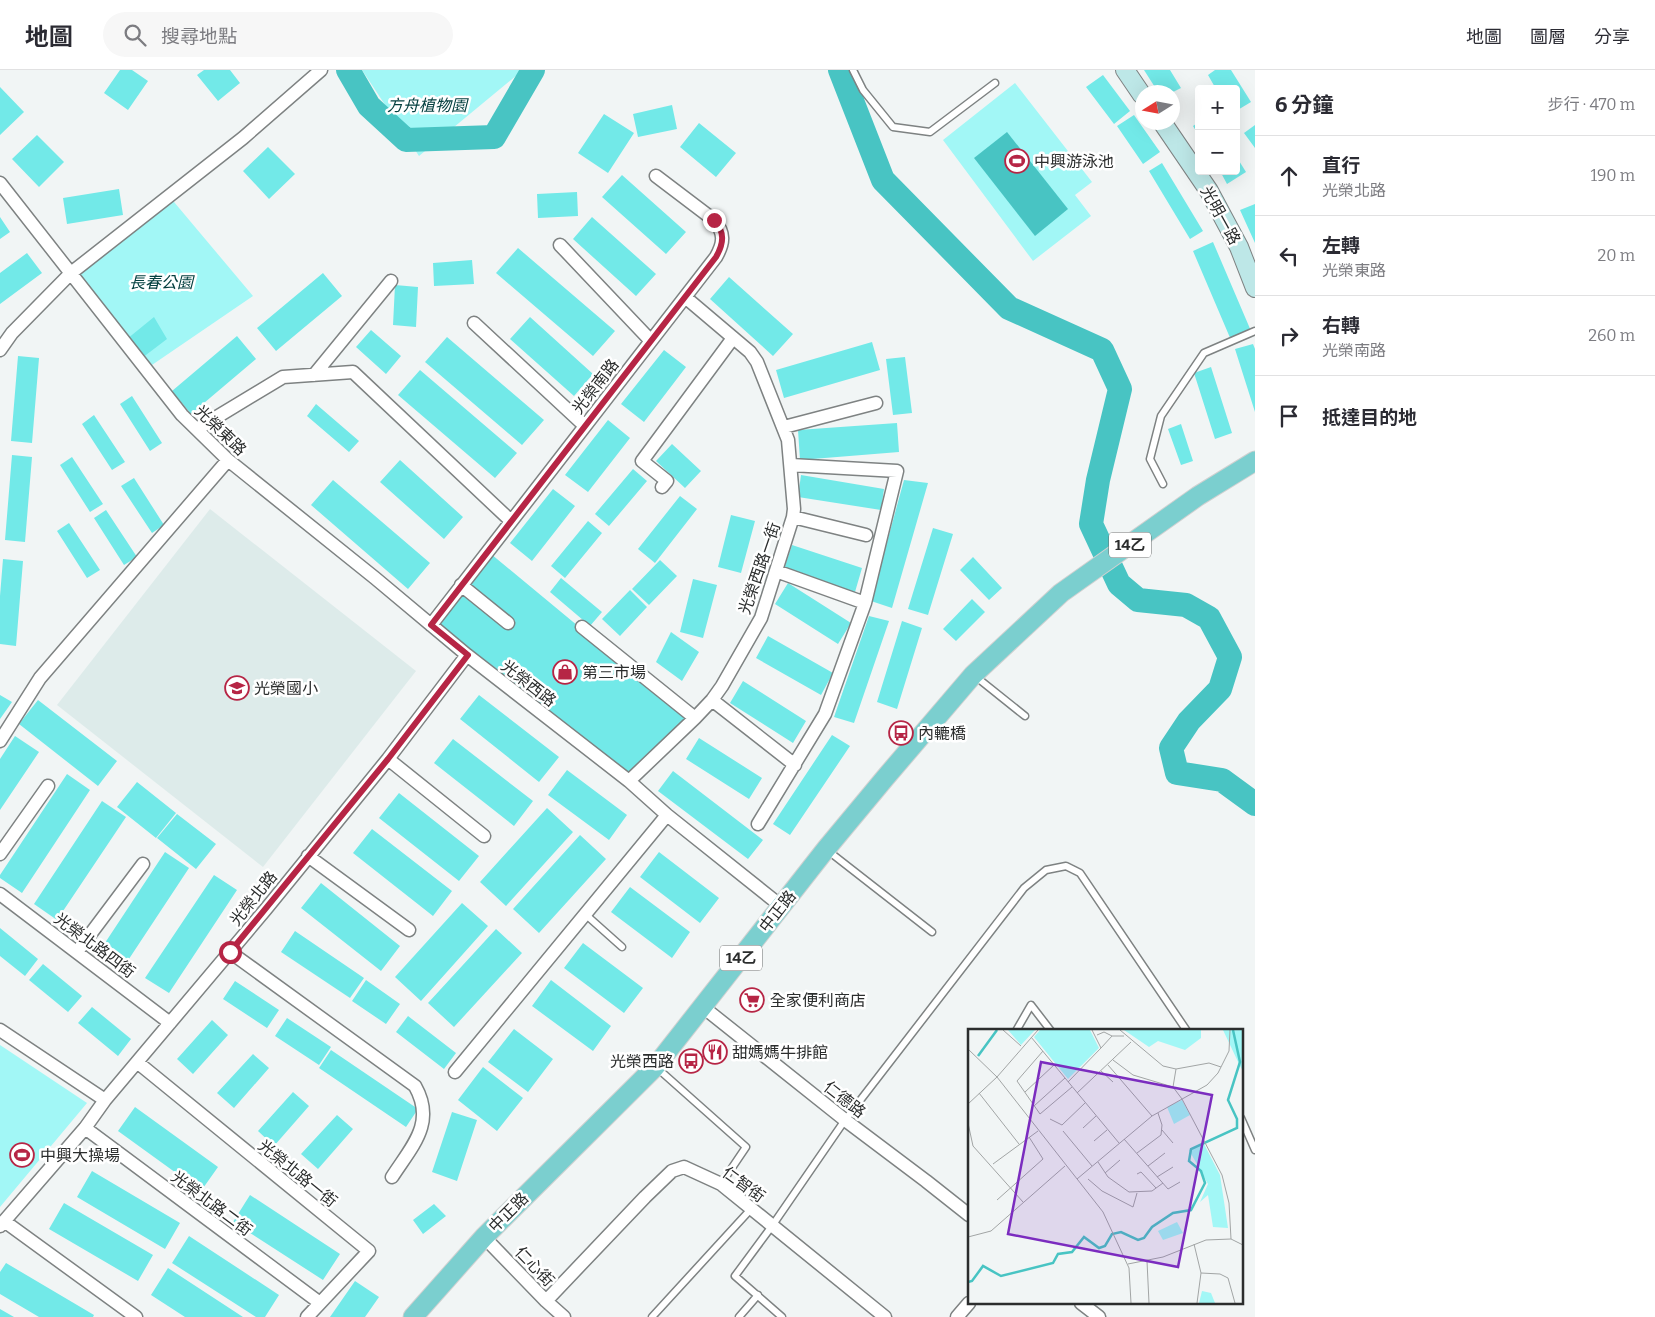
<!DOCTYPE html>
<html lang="zh-TW">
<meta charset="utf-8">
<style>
body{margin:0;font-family:Bitter,"Noto Sans TC",serif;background:#f7f7f7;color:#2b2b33}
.controls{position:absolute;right:15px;top:15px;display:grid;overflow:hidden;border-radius:5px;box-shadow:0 5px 20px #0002}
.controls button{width:45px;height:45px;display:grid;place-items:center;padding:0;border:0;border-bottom:1px solid #e1e1e2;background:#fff;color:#2b2b33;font:25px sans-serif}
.compass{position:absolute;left:1135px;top:15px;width:45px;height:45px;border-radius:50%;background:#fff;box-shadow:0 5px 20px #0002;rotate:259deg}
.stop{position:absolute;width:15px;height:15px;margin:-11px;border:4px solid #b62545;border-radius:50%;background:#fff}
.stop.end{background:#b62545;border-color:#fff;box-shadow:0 1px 5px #0008}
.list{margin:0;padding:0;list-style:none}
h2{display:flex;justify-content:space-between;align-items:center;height:65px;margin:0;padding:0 20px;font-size:21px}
h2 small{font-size:16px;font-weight:400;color:#7c7c81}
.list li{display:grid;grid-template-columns:32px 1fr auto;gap:15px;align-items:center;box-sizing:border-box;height:80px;padding:0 20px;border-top:1px solid #e1e1e2}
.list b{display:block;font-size:19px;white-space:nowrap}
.list p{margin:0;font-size:16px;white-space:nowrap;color:#7c7c81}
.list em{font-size:16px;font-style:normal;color:#7c7c81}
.icon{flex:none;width:28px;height:28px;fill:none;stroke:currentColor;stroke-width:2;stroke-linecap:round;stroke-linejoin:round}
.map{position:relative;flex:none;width:1255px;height:1247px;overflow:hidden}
header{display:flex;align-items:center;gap:30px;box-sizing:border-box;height:70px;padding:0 25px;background:#fff;border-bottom:1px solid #e1e1e2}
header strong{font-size:24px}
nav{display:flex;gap:28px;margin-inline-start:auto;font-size:18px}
.search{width:350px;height:45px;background:#f7f7f7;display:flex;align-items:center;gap:12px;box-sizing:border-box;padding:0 18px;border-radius:28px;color:#7c7c81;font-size:19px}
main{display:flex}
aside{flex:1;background:#fff}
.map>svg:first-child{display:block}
</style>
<header>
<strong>地圖</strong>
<div class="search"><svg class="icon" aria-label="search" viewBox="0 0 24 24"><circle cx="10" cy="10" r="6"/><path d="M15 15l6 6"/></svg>搜尋地點</div>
<nav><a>地圖</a><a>圖層</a><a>分享</a></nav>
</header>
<main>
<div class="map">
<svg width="1255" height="1247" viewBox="0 0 1255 1247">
<rect width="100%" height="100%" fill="#f1f5f5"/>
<path fill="#ddebea" d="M210,439l206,162 -153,196 -206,-162z"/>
<path fill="#a2f7f6" d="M362,0h161l-104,86z
M1015,13l77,99 -17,13 16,21 -58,45 -90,-121z
M169,126l84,100 -104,71 -76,-96z
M0,975l87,58 -87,104z"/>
<path fill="#48c4c3" d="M1007,62l61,77 -33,27 -61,-78z"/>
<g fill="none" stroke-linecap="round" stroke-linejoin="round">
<path stroke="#48c4c3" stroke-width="24" d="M348,0l21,36 37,34 88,-3 39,-67
M840,0l43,110 126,128 93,42 18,39 -22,91 -7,44 28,60 19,16 48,5 23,13 21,39 -10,32 -31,32 -18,27 6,25 45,7 33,24"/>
</g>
<path fill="#72e9e8" d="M120,0h12l16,11 -20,29 -24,-17z
M204,0h26l10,13 -22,18 -21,-26z
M1144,0h26l11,18 -8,4h-15z
M1215,0h16l20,32 -15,9v-22h-20l-8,-14z
M1103,5l27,36 -16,13 -28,-37z
M0,17l24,25 -24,23z
M672,35l5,24 -39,8 -5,-23z
M604,44l30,19 -26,40 -30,-20z
M1134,45l26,37 -17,12 -26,-38z
M1199,52v14l-6,-10z
M699,53l37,30 -20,24 -36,-30z
M1255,55v23l-11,-15z
M37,65l27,27 -25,25 -27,-28z
M268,77l27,27 -26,25 -26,-28z
M1236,86l10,16 -19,12 -7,-13h16z
M1162,93l41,68 -13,8 -41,-68z
M622,105l64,57 -20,22 -64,-57z
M119,119l4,26 -56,9 -4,-26z
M577,122l1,24 -40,2 -1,-24z
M1255,134v39l-15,-33z
M0,147l10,15 -10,7z
M592,147l64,57 -20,22 -63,-57z
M1213,172l38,89 -20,9 -38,-89z
M518,178l97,83 -22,25 -97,-83z
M27,183l15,20 -42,31v-31z
M472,190l2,24 -40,2 -1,-23z
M323,203l19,23 -66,55 -19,-23z
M729,207l64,57 -20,22 -63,-57z
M395,215l23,2 -2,40 -23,-2z
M154,247l13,22 -25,19 -15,-19z
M530,247l63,57 -19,22 -64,-57z
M371,260l30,26 -15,18 -30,-27z
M237,266l19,23 -65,55 -19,-23z
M447,267l97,83 -22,25 -97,-83z
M872,272l8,28 -96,28 -8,-28z
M1253,274l2,5v63l-20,-63z
M664,280l22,17 -42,55 -23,-18z
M18,286l21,2 -7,85 -21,-2z
M905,287l7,56 -19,2 -7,-56z
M1211,297l21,66 -17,6 -21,-66z
M420,300l97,83 -22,25 -97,-83z
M132,326l30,47 -12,8 -30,-47z
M316,334l43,37 -10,11 -42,-36z
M94,345l31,47 -13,8 -30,-46z
M608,350l22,18 -42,54 -23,-17z
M897,353l2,29 -99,8 -2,-30z
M1181,354l12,37 -12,4 -13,-36z
M672,374l29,27 -16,17 -29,-27z
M12,385l20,2 -7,85 -20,-2z
M72,387l31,47 -13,8 -30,-47z
M400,390l63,57 -19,22 -64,-57z
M633,399l14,12 -38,45 -14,-12z
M801,405l83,14 -3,21 -83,-13z
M134,408l30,47 -12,8 -31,-47z
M333,410l97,83 -22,26 -97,-84z
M904,410l24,3 -36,125 -21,-7z
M553,419l22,17 -43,55 -22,-18z
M680,426l17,13 -42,54 -17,-14z
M106,440l31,47 -13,8 -30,-47z
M731,445l24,6 -14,52 -23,-6z
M588,451l14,12 -37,45 -14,-12z
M69,453l31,47 -13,8 -30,-47z
M933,458l20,6 -25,81 -20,-6z
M792,475l70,23 -7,24 -71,-23z
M491,484l198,164 -61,56 -191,-149z
M973,487l29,31 -13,12 -29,-30z
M3,489l20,2 -7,85 -16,-2v-48z
M660,490l17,16 -28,29 -17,-16z
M561,508l41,34 -12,14 -40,-34z
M693,509l24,6 -14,53 -23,-6z
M788,513l63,40 -13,21 -63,-40z
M630,520l17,17 -27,29 -18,-17z
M972,529l13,13 -29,29 -13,-12z
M869,546l20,5 -35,102 -20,-6z
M902,551l20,7 -25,81 -20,-7z
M671,562l28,20 -17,29 -26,-19z
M768,566l65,37 -12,22 -65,-37z
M743,611l63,40 -13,22 -63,-40z
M0,625l12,7 -12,17z
M479,625l80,62 -20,25 -79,-63z
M38,630l79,61 -19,25 -79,-62z
M832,665l18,11 -60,89 -17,-11z
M15,666l24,16 -39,58v-51z
M699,668l63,40 -13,21 -63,-40z
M453,669l80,62 -19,25 -80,-63z
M567,700l60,45 -18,25 -61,-45z
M673,701l90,69 -15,19 -90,-68z
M67,704l23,16 -68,103 -22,-15v-3z
M137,712l39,31 -20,25 -39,-31z
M399,723l80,63 -20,25 -80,-63z
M102,731l24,16 -69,103 -23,-16z
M547,738l26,24 -67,74 -26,-24z
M177,744l39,30 -20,25 -39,-31z
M372,759l80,62 -19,25 -80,-63z
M580,765l26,24 -67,74 -26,-24z
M165,782l24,16 -68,103 -24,-16z
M659,782l60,46 -19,25 -60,-46z
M214,805l23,15 -68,103 -24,-15z
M321,813l79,63 -19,25 -80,-63z
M630,817l60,45 -18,26 -61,-46z
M462,833l26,23 -67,75 -26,-24z
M0,858l38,31 -13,17 -25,-20z
M496,859l26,24 -68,74 -26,-24z
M295,861l69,47 -14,20 -69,-46z
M583,873l60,45 -19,25 -60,-45z
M43,894l39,32 -14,16 -39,-32z
M366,910l34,24 -14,20 -34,-23z
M551,910l60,46 -18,25 -61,-45z
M235,911l44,29 -12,18 -44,-29z
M92,937l39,32 -13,17 -40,-33z
M408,946l48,37 -12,16 -48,-37z
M287,948l44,29 -12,18 -44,-29z
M212,950l16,15 -35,39 -16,-15z
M514,959l39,30 -25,33 -40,-30z
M331,980l87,59 -12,18 -87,-59z
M253,984l16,14 -35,40 -17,-15z
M483,997l40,31 -26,33 -39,-31z
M293,1022l16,14 -35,40 -16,-15z
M135,1037l83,60 -17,24 -83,-60z
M452,1042l25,8 -20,61 -25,-9z
M337,1045l16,14 -35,40 -17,-15z
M92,1101l88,52 -15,26 -88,-52z
M250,1125l90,59 -17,26 -90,-58z
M64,1133l89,52 -15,26 -89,-52z
M434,1134l12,12 -23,18 -10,-14z
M189,1166l90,59 -14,22h-9l-84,-54z
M6,1193l88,52 -1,2h-54l-39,-23v-22z
M168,1198l75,49h-58l-34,-22z
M355,1211l24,16 -14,20h-35z
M0,1239l14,8h-14z"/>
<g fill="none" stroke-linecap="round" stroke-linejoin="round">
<g stroke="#7e8282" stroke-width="9">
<path id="lane" d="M853,0l10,20 30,37 37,5 65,-49
M1163,414l-13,-25 11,-43 43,-63 51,-22
M975,606l50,40
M827,780l105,82
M585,844l37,33
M1016,961l15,-26 20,26
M656,997l90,80 -25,37
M1241,1048l14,32
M652,1247l99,-108
M739,1247l19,-22
M782,1247l-47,-41 37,-50 73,-106 179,-232 22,-18 20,-4 14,7 107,158"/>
</g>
<g stroke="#7e8282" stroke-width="15">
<path id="street" d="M0,113l182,232 46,45 147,118 92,77 162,126 38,34 114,91
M560,175l91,96
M474,253l111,103
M0,280l12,-17 59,-60 172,-135 78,-68
M314,305l77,-94
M784,357l92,-24
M197,359l86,-52 70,-5 158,149
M662,417l5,-6 -25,-20 91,-123
M793,447l73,18
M776,501l89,32
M461,515l47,38
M431,555l285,-368c8,-14 9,-24 -2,-37l-58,-44
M582,557l113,91
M712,630l83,65
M0,671l40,-63 188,-218
M388,689l96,77
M629,711l66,-63 17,-18 10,-14 39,-68 32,-101 1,-8 -6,-69 -31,-78 -7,-10 -65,-55
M758,754l67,-110 40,-111 32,-132 -106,-6
M0,784l48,-68
M308,786l101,74
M0,824l170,129
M77,882l66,-88
M230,882l185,134c21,37 -3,60 -23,91
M703,937l142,113 81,61 43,34
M0,960l105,70
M137,992l232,189 -62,66
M455,1002l212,-257
M85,1058l235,175
M4,1151l132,96
M0,1156l85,-98 20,-28 161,-191 122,-150 79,-104
M484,1167l62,64 18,16
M546,1231l99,-104 27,-26 12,-4 37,17 164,133
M1081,1233l18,14
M957,1247l12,-14"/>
</g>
<g stroke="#7e8282" stroke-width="20">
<path id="secondary" d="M1125,0l17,25
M1162,52l47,69 30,56 16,41"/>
</g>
<g stroke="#d0d1d1" stroke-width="21">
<path id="primary" d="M413,1247l71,-80 171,-170 171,-218 59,-71 88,-103 88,-82 137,-97 57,-35"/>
</g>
<use href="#lane" stroke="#fff" stroke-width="6"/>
<use href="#street" stroke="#fff" stroke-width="12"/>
<use href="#secondary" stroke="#bde7e7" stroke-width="18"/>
<use href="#primary" stroke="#7bcfcf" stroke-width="19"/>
</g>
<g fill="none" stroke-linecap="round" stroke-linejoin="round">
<path stroke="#b62545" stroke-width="6" d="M230,882l158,-193 80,-104 -37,-30 285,-368c8,-14 9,-25 -2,-37"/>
</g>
<defs>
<g id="stadium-ring" transform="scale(1.25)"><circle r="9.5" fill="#fff" stroke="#b62545" stroke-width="1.5"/><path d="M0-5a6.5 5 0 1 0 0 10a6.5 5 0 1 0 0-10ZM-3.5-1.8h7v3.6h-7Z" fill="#b62545"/></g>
<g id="shop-ring" transform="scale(1.25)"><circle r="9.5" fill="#fff" stroke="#b62545" stroke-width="1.5"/><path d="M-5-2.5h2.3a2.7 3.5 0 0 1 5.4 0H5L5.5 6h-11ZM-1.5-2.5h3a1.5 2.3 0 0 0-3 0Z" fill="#b62545"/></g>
<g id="school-ring" transform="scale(1.25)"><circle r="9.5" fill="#fff" stroke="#b62545" stroke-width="1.5"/><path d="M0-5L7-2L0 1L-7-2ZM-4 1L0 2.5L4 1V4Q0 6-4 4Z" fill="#b62545"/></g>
<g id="bus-ring" transform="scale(1.25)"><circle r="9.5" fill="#fff" stroke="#b62545" stroke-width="1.5"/><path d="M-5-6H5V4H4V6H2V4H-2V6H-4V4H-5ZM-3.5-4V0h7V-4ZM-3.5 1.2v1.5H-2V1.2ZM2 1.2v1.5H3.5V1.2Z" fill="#b62545"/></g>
<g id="supermarket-ring" transform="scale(1.25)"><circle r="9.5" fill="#fff" stroke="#b62545" stroke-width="1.5"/><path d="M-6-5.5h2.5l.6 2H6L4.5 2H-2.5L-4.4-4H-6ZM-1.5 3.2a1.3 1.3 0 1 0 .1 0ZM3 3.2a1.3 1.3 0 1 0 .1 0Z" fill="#b62545"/></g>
<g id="restaurant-ring" transform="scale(1.25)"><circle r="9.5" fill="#fff" stroke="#b62545" stroke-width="1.5"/><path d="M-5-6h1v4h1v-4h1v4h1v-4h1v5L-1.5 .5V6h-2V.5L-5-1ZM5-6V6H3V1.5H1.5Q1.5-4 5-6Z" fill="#b62545"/></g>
</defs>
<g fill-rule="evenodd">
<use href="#stadium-ring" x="1017" y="91"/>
<use href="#shop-ring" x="565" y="602"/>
<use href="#school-ring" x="237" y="618"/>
<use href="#bus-ring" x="901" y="663"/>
<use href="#supermarket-ring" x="752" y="930"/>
<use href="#restaurant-ring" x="715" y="982"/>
<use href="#bus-ring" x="691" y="991"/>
<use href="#stadium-ring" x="22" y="1085"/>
</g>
<g text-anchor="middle" stroke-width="5" stroke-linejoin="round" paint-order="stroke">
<g fill="#fff" stroke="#6b6c6c" stroke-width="1">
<rect x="1109" y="462.5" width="42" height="25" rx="4"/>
<rect x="720" y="875.5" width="42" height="25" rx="4"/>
</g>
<g font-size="15" font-weight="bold" fill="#2b2d2d">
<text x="1130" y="480">14乙</text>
<text x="741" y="893">14乙</text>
</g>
<g font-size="16" font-style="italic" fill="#054040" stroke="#fff">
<text x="427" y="41">方舟植物園</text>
<text x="161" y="218">長春公園</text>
</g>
<g font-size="16" fill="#2b2d2d" stroke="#fff" text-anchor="start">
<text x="1034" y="97">中興游泳池</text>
<text x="582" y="608">第三市場</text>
<text x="254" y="624">光榮國小</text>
<text x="918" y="669">內轆橋</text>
<text x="770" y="936">全家便利商店</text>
<text x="732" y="988">甜媽媽牛排館</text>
<text x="674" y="997" text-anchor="end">光榮西路</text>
<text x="40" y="1091">中興大操場</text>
</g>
<g font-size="16" fill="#2b2d2d" stroke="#fff">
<text transform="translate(1221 145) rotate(61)" y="6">光明一路</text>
<text transform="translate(595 316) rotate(-52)" y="6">光榮南路</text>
<text transform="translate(221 360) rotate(44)" y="6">光榮東路</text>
<text transform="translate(759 498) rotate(-71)" y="6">光榮西路一街</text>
<text transform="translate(529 613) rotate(38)" y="6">光榮西路</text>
<text transform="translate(253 828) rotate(-51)" y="6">光榮北路</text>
<text transform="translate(777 841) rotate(-52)" y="6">中正路</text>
<text transform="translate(95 875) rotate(37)" y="6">光榮北路四街</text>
<text transform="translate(845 1029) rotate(38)" y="6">仁德路</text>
<text transform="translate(298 1103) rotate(39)" y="6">光榮北路一街</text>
<text transform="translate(744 1114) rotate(36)" y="6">仁智街</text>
<text transform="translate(212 1133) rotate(37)" y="6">光榮北路二街</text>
<text transform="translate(508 1142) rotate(-45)" y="6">中正路</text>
<text transform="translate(535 1196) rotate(46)" y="6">仁心街</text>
</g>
</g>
<g transform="translate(968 959)">
<rect width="275" height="275" fill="#f1f5f5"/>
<path d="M40,1h27l-14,15zM72,1h50l9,18 -31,31 -34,-42zM156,1h77v8l-16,12 -27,-9 -9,6zM255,1h20v41l-3,-5zM214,71l8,15 -16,9 -7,-17zM236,115l16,31 8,53 -15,-1 -5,-32 -8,7 8,-18 -19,-34zM209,193l6,11 -20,7 -5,-9zM234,262l9,2 4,10h-16z" fill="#a2f7f6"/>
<path fill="none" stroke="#48c4c3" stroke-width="2.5" d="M10,27l19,-26M0,253l4,-1 11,-15 18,10 52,-13 5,-9 14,-2 12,-15 15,11 6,-2 7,-12 9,-2 17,8 6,-2 8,-11 21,-14 18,-3 14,-27 -4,-12 -12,-10 2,-12 46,-21v-9l-9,-19 12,-38 -7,-32"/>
<path fill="none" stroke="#a2a5a5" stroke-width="1" d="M35,1l18,16M152,1l43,36 13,3 33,-6 12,4M129,6l7,-3 8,4M63,8l88,106M133,19l11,-12h12M0,20l29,28 106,135 26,56 2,35M75,22l-26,30 23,33 32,-27M145,31l20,15 40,12 9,12 40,76 7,28 2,36M140,36l44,51M133,42l12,11M100,53l33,-34 -9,-18M205,58l3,-18M57,63l29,-27M11,64l40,51M109,64l54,-51M0,75l29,-27 41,-47M66,77l31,-28M82,90l12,6 23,-22M0,94l5,23 50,56M115,99l13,-12M194,101l11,13M95,102l29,35M156,110l44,50 12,-7M126,112l13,-11M169,124l24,-18 1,-10 -4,-12M130,133l10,15 21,15 23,-1 11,-8M25,135l45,-33M180,137l17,-13M137,144l15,-13M169,145l4,-2 15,16M189,148l16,-10M109,150l75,-63 55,-31 11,-12 11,-22 1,-21M120,150l14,12 31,16 4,-14M29,171l46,-41 -14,-22M0,208l23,-6 74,-65M226,215l7,29 -4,30M179,232l2,42M160,235l35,-7 43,-17 25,-1 12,6M233,244l19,1 8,4 7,25"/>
<path fill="#7b2cbf" fill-opacity="0.15" stroke="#7b2cbf" stroke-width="2.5" d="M73,33l171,33 -34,172 -170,-33z"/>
<rect width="275" height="275" fill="none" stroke="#2b2d2d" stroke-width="2.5"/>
</g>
</svg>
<div class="controls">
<button>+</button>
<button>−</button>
</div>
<svg class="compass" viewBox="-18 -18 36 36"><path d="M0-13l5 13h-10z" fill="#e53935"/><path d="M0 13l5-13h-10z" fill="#7c7c81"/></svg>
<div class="stop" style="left:230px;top:882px"></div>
<div class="stop end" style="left:714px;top:150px"></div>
</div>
<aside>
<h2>6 分鐘<small>步行 · 470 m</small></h2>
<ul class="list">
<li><svg class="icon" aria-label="ahead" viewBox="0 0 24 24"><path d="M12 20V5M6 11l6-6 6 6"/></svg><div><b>直行</b><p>光榮北路</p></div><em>190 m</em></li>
<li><svg class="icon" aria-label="left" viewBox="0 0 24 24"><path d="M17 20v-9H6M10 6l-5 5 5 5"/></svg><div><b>左轉</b><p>光榮東路</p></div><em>20 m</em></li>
<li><svg class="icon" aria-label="right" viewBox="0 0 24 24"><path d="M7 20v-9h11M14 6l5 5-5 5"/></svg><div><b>右轉</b><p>光榮南路</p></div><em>260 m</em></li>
<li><svg class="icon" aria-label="arrive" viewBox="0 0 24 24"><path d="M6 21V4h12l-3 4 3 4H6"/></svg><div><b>抵達目的地</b></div></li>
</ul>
</aside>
</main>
